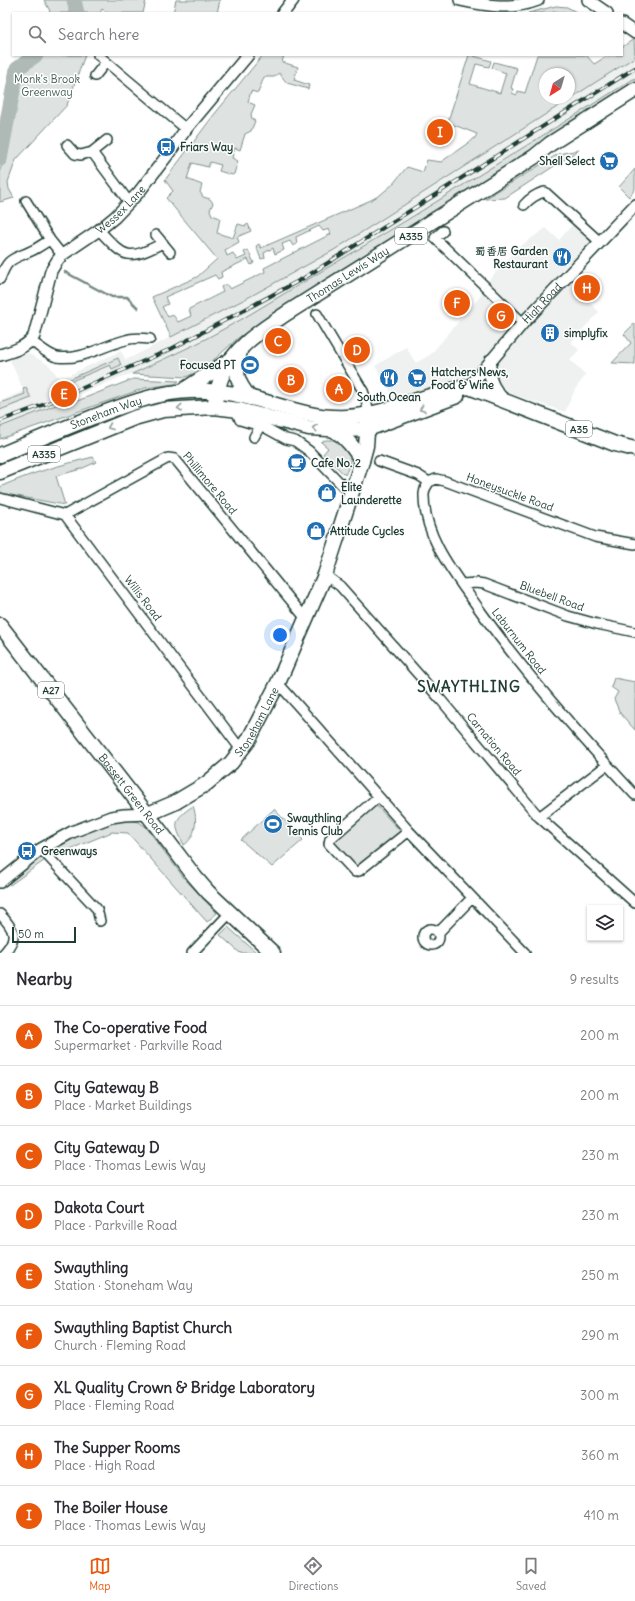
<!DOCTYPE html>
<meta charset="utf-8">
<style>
body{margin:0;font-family:Delius,"LXGW WenKai TC",sans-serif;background:#f7f7f7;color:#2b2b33}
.controls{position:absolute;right:12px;bottom:12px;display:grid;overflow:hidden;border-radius:0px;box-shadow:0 1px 3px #0004}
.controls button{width:36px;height:36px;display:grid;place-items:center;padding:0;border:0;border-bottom:1px solid #e1e1e2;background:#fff;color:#2b2b33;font:20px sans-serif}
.compass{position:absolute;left:539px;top:68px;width:36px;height:36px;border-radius:50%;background:#fff;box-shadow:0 1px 3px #0004;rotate:217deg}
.scale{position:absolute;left:12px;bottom:10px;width:64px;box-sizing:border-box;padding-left:4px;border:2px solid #1f3d34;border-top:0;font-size:11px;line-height:14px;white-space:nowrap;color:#1f3d34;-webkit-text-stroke:3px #fff;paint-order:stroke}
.you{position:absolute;left:280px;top:635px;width:14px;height:14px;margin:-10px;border:3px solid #fff;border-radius:50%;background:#1a73e8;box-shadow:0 0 0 6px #1a73e833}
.badge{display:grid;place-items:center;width:26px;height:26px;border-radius:50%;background:#ea580c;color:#fff;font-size:13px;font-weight:700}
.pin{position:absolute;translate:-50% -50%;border:2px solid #fff;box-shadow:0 1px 4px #0006}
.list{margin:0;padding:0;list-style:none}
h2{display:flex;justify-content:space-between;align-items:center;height:52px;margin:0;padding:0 16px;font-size:17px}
h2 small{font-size:13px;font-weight:400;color:#7c7c81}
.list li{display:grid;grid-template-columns:26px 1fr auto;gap:12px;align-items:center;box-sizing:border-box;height:60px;padding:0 16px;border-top:1px solid #e1e1e2}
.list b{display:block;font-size:15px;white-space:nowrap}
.list p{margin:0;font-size:13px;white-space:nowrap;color:#7c7c81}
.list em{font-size:13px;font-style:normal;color:#7c7c81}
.icon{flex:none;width:22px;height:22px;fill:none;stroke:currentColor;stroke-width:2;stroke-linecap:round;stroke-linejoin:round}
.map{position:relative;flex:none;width:635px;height:953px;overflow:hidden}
.search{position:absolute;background:#fff;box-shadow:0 1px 3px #0004;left:12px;right:12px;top:12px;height:44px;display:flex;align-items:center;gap:10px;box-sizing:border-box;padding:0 14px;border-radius:0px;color:#7c7c81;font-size:15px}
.sheet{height:592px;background:#fff}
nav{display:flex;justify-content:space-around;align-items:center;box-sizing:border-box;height:56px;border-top:1px solid #e1e1e2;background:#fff;font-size:11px;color:#7c7c81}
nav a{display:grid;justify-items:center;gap:2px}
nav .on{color:#ea580c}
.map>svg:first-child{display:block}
</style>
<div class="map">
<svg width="635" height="953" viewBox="0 0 635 953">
<rect width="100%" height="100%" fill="#fff"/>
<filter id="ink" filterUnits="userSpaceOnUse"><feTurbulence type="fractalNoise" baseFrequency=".025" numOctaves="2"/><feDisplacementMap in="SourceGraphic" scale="8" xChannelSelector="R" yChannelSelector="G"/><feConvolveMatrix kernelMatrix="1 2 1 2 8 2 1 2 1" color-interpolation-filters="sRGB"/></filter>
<g filter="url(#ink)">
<path fill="#eef1f0" d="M635,57v21l-228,142 -165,99 -44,24 -66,31 -8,2 -58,24v1l-66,26v-26l21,-9 2,-3 -13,-29 18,-7 21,12 11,14 61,-28 5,9 125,-64 83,-46z
M574,223l18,17 -33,33 40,39 -28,30 8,8 -9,10 16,15 -11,14 -10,23 -102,-34 -67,23 -21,-35 31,-19 10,16 15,-9 52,-61 4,-11 32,-35 27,-19 13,12z"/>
<path fill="#dee3e2" stroke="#7e908b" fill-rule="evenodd" d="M44,0h26l-1,13h-21l2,-2z
M77,0h69l-3,13h-35l-6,-4 -2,4h-21z
M176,0h44l-3,13h-44z
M556,6l11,1 11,6h-16l-8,-2 -1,2h-25z
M634,39l1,18 -301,193 -83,46 -80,41 -19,-40 45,-20 20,-18 -51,-61 7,-7 -8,-11 48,-64 50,-61h21l-2,7 16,5 -4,13 15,5 -1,4 -21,-6 -8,-10 -5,4h-10l-6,16 -7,-2 -3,11 7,3 -4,9 1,5 3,2 -4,10 -6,3 -5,16 -5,-2 -3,10 6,3 -4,13 -2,1 -13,-4 2,-6 -11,-3 -2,5 -16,-4 -5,16 15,6 -2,7 3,5 7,2 3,4 -3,7 2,5 8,3 -3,15 16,5 5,-14 7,2 3,-2 3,7 -14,6 2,5 -14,8 2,6 6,-3 4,7 9,-4 -2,-4 4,-2 6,13 -3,2 -3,-6 -27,13 1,5 -4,2 -3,-4 -50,22 3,7 -6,3 6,10 5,-2 5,7 13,-6 -2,-7 34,-17 -2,-5 5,-3 4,5 35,-17 -1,-4 67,-34 -2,-5 -6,2 -4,-5 -23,11 1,7 -4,2 -3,-5 -8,3 2,6 -9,4 -2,-6 -9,5 1,5 -4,1 -5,-13 3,-2 2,4 110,-48 9,-5 12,-10 15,-18 16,5 4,-12 14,2 34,-24 2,-4 -28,-11v-5l20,-63h5v1l17,5 -2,6 -13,-3 -6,20 30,9 6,-20 -14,-5 2,-6 23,6 -6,20 2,1 -1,4 5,2 1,-4 7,2 12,-38h49l8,9 15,-9h13v-8zM545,74h24v24h-24z
M45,55h40l-18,50 -51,55 -8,22 1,7 5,9 -14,4v-33l5,-8 18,-90 4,-5z
M635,78v7l-323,203 -74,50 -22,20 -19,14 -11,5 -54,-3 66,-31 44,-24 165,-99z
M579,150l-74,48 -20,1 73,-45z
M635,169v20l-6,8 -10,-10z
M635,323v41l-23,-1 19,-20 -7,-9z
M118,358l3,7 -9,4 -2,-4 -48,20 -1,-2z
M133,379l46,2 -4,3 -30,4 -145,51v-12l66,-26 1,4z
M26,388l5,10 -31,12v-7l25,-9 -2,-5z
M326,440h13c12,16 15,16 6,35l-22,-21 5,-6 -7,-6z
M93,457l3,5 -15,7 -25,7 9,29 -65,-12v-6c30,-14 61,-22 93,-30z
M614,678l21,4v48l-15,-17 -6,-14 4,-7 -7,-5z
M193,806c5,13 3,31 -9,39 -10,-20 -12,-25 9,-39z
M374,806l4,1 22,24v2l-44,35 -21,-24 -1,-3z
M274,809l29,31 -31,27 -31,-27z
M128,820l11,2 7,5 38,51 33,35 -10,9 -79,-89 -16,-1 -61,25 -7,-8 65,-27z
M40,854l5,6 -35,25 -4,-5z
M228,927l29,26h-17l-20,-18z"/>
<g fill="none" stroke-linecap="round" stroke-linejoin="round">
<path stroke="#758883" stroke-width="2.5" d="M65,272l43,23 4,2h15l11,11"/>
<path stroke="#afbab7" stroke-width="15" d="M74,0l3,13
M0,159l17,-90 19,-14"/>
<g stroke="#1f3d34" stroke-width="12">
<path id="minor" d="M98,55l88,74
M95,76l11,-14
M107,140l-15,12 37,50
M67,145l8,9 6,1 11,-3
M26,201l24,39 12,15
M524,205c5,-6 14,-12 21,-13l55,50
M99,230c27,29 28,31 64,13
M443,231l-8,7 88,85
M156,235l14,17
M0,279c8,-22 12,-19 31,-28 7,-3 13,-8 19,-11
M317,314l46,77 4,12 1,12
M31,341c8,5 17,14 26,16 24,4 47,-12 69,-17 7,-3 16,-2 24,-1
M239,410l-1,5 2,5 24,7 22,12 9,2 14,10 35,36 8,5
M254,437l6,-11
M379,461l39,14 11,7 7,-3 9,2 150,56 40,7
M429,482l-4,7 -1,5c-1,43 32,82 55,115 47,66 101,127 156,186
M0,498l65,17 177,236
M65,515l103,-57 7,1 127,155 5,4
M325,575l15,11 101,114 98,117 96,86
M462,584l15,-1 7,1 84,32 29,8 38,8
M278,683l131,148 116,122
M378,797l-48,42 -1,5 26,28 4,-1 50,-40
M539,817l68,-52
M41,849l56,60 3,12
M0,914c14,15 19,23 4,39
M423 937a8 8 0 1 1 16 0a8 8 0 1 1-16 0Z
M438,933l34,-35
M192,953l38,-40"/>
</g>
<g stroke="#1f3d34" stroke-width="14">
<g id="tertiary">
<path d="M460,0c27,6 52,10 78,0"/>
<path d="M588,0l19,13"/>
<path d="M283,13l10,-13"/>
<path d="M622,24l13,9"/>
<path id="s1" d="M0,355c13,-4 26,-7 34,-19l17,-65 6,-10 5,-6 37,-25 16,-13 24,-25 27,-35 20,-28 62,-74"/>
<path d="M491,360c-4,17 1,27 13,40"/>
<path id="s2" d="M469,387l54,-64 112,-118"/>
<path d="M0,882l41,-33 31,-17 39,-15 13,-2 24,-1"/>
</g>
</g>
<g stroke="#1f3d34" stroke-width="17">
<g id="primary">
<path d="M240,351c-5,22 -5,29 10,47"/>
<path d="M184,390l45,-29"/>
<path id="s3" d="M214,407c2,-11 4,-23 9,-33 12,-28 39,-44 64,-61l247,-156 16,-13 85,-54"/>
<path d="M334,430c13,8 20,18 28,31"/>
<path id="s4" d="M0,455c31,-13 62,-26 93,-38 47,-18 83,-32 135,-24 41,6 75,26 118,24 43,-2 81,-25 123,-30l146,57 20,5"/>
<path d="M0,472l134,-54 29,-8 51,-3 25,3 70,18 37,2 22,-1 89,-33"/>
<path id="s5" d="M0,625l161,207 34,45 13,15 65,61"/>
<path id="s6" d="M148,814l26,-11 32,-19 25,-21 17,-22 30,-58 47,-108 37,-114 4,-15 2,-26"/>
</g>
</g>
<use href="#minor" stroke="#fff" stroke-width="9"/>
<use href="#tertiary" stroke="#fff" stroke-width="11"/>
<use href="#primary" stroke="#fff" stroke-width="14"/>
<g stroke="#1f3d34" stroke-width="4">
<path id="rail" d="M0,421l53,-20 118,-52 133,-71 331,-210"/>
</g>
<use href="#rail" stroke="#fff" stroke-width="2.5" stroke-dasharray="8" stroke-linecap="butt"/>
</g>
<defs><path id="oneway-chevron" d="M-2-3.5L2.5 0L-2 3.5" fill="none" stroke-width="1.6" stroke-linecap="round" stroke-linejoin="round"/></defs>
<g stroke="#8f9e9a">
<use href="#oneway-chevron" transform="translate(180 408) rotate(175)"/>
<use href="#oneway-chevron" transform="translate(422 409) rotate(160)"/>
<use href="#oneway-chevron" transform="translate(110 427) rotate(158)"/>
<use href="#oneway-chevron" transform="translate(315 428) rotate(-175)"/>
</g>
</g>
<defs>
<g id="bus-disc" transform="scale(1)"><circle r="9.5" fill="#1f6fb2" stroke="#fff"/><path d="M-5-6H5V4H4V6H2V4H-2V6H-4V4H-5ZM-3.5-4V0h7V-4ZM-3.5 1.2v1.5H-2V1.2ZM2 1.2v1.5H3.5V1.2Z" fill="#fff"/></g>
<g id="supermarket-disc" transform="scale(1)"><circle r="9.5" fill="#1f6fb2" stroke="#fff"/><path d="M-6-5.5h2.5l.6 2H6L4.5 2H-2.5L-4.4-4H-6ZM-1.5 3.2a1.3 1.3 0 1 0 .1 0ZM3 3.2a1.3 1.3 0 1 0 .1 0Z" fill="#fff"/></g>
<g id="restaurant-disc" transform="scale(1)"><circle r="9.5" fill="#1f6fb2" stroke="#fff"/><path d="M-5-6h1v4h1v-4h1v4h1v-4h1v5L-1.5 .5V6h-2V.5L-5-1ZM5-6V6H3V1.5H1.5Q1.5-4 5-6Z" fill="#fff"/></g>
<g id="building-disc" transform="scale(1)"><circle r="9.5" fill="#1f6fb2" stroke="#fff"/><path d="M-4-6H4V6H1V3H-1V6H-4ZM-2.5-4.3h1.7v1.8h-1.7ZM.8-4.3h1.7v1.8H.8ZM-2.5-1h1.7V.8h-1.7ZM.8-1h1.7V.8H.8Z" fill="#fff"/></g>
<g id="stadium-disc" transform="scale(1)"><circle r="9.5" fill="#1f6fb2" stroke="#fff"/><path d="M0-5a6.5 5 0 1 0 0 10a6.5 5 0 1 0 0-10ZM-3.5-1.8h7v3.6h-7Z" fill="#fff"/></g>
<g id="cafe-disc" transform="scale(1)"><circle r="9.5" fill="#1f6fb2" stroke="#fff"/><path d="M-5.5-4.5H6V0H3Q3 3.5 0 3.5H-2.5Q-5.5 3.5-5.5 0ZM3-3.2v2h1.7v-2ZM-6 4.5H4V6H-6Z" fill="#fff"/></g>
<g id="shop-disc" transform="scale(1)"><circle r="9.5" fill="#1f6fb2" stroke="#fff"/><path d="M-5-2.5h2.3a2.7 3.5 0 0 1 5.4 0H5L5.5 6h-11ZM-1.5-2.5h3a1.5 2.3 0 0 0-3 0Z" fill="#fff"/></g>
</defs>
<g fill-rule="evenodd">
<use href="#bus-disc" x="166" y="147"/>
<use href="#supermarket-disc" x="609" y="161"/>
<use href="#restaurant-disc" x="562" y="257"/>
<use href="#building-disc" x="550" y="333"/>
<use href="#stadium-disc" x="250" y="365"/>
<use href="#restaurant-disc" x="389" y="378"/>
<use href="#supermarket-disc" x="417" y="378"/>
<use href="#cafe-disc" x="297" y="463"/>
<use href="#shop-disc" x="327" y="493"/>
<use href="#shop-disc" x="316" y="531"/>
<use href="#stadium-disc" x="273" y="824"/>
<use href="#bus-disc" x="27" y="851"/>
</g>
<g text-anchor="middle" stroke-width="3" stroke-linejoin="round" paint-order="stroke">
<g fill="#fff" stroke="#627771" stroke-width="1">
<rect x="395" y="228" width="32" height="16" rx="3"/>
<rect x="566" y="421" width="26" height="16" rx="3"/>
<rect x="28" y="446" width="32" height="16" rx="3"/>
<rect x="38" y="682" width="26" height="16" rx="3"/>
</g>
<g font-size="10" font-weight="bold" fill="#1f3d34">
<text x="411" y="240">A335</text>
<text x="579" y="433">A35</text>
<text x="44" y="458">A335</text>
<text x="51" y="694">A27</text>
</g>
<g font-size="11" fill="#455e57" stroke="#fff">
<text x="47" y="83">Monk's Brook<tspan x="47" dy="13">Greenway</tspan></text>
</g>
<g font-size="11" font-weight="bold" fill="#1f3d34" stroke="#fff" text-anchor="start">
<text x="180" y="151">Friars Way</text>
<text x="595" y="165" text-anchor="end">Shell Select</text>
<text x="548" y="255" text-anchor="end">蜀香居 Garden<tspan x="548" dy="13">Restaurant</tspan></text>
<text x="564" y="337">simplyfix</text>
<text x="236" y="369" text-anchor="end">Focused PT</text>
<text x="431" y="376">Hatchers News,<tspan x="431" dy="13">Food &amp; Wine</tspan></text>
<text x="389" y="401" text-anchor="middle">South Ocean</text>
<text x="311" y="467">Cafe No. 2</text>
<text x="341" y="491">Elite<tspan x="341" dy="13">Launderette</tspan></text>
<text x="330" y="535">Attitude Cycles</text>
<text x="287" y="822">Swaythling<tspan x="287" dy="13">Tennis Club</tspan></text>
<text x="41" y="855">Greenways</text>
</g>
<g font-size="11" fill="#1f3d34" stroke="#fff">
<text dy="4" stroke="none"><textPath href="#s1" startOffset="201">Wessex Lane</textPath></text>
<text dy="4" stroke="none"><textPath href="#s3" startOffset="196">Thomas Lewis Way</textPath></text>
<text dy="4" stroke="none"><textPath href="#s2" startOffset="111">High Road</textPath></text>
<text dy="4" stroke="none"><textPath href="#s4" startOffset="114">Stoneham Way</textPath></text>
<text transform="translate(210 483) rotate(50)" y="4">Phillimore Road</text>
<text transform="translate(510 492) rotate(20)" y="4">Honeysuckle Road</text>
<text transform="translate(552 596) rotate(20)" y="4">Bluebell Road</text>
<text transform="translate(143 598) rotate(53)" y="4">Willis Road</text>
<text transform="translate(519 641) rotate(52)" y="4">Laburnum Road</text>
<text dy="4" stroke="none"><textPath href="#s6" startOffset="147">Stoneham Lane</textPath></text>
<text transform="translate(494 744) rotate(50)" y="4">Carnation Road</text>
<text dy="4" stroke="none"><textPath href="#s5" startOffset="214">Bassett Green Road</textPath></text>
</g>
<g font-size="15" font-weight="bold" letter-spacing="1" fill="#1f3d34" stroke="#fff">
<text x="469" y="692">SWAYTHLING</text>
</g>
</g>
</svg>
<div class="controls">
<button><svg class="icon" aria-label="layers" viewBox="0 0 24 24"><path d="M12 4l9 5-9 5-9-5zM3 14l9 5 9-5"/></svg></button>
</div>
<svg class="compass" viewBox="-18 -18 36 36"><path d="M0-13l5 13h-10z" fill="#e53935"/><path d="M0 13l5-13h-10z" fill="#7c7c81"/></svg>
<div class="scale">50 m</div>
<div class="you"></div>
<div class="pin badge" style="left:339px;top:389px">A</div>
<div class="pin badge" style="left:291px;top:380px">B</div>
<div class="pin badge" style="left:278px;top:341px">C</div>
<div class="pin badge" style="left:357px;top:350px">D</div>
<div class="pin badge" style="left:64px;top:394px">E</div>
<div class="pin badge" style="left:457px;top:303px">F</div>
<div class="pin badge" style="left:501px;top:316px">G</div>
<div class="pin badge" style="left:587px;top:288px">H</div>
<div class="pin badge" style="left:440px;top:132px">I</div>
<div class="search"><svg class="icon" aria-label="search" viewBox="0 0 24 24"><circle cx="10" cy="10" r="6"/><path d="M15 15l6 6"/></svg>Search here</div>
</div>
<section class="sheet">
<h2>Nearby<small>9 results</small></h2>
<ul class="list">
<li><span class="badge">A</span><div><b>The Co-operative Food</b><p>Supermarket · Parkville Road</p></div><em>200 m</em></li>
<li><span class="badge">B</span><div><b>City Gateway B</b><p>Place · Market Buildings</p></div><em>200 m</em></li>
<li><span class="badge">C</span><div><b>City Gateway D</b><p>Place · Thomas Lewis Way</p></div><em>230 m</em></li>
<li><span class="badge">D</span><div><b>Dakota Court</b><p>Place · Parkville Road</p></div><em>230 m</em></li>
<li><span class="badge">E</span><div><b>Swaythling</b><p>Station · Stoneham Way</p></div><em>250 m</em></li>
<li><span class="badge">F</span><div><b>Swaythling Baptist Church</b><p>Church · Fleming Road</p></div><em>290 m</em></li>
<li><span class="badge">G</span><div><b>XL Quality Crown &amp; Bridge Laboratory</b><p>Place · Fleming Road</p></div><em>300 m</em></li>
<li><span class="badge">H</span><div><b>The Supper Rooms</b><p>Place · High Road</p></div><em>360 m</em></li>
<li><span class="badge">I</span><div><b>The Boiler House</b><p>Place · Thomas Lewis Way</p></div><em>410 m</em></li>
</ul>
</section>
<nav>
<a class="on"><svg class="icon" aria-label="map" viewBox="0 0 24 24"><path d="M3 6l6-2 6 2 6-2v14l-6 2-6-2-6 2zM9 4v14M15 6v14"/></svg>Map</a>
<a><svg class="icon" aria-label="directions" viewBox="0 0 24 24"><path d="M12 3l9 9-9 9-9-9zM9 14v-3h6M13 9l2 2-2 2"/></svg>Directions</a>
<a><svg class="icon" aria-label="saved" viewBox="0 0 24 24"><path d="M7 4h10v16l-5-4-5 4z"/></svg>Saved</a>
</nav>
